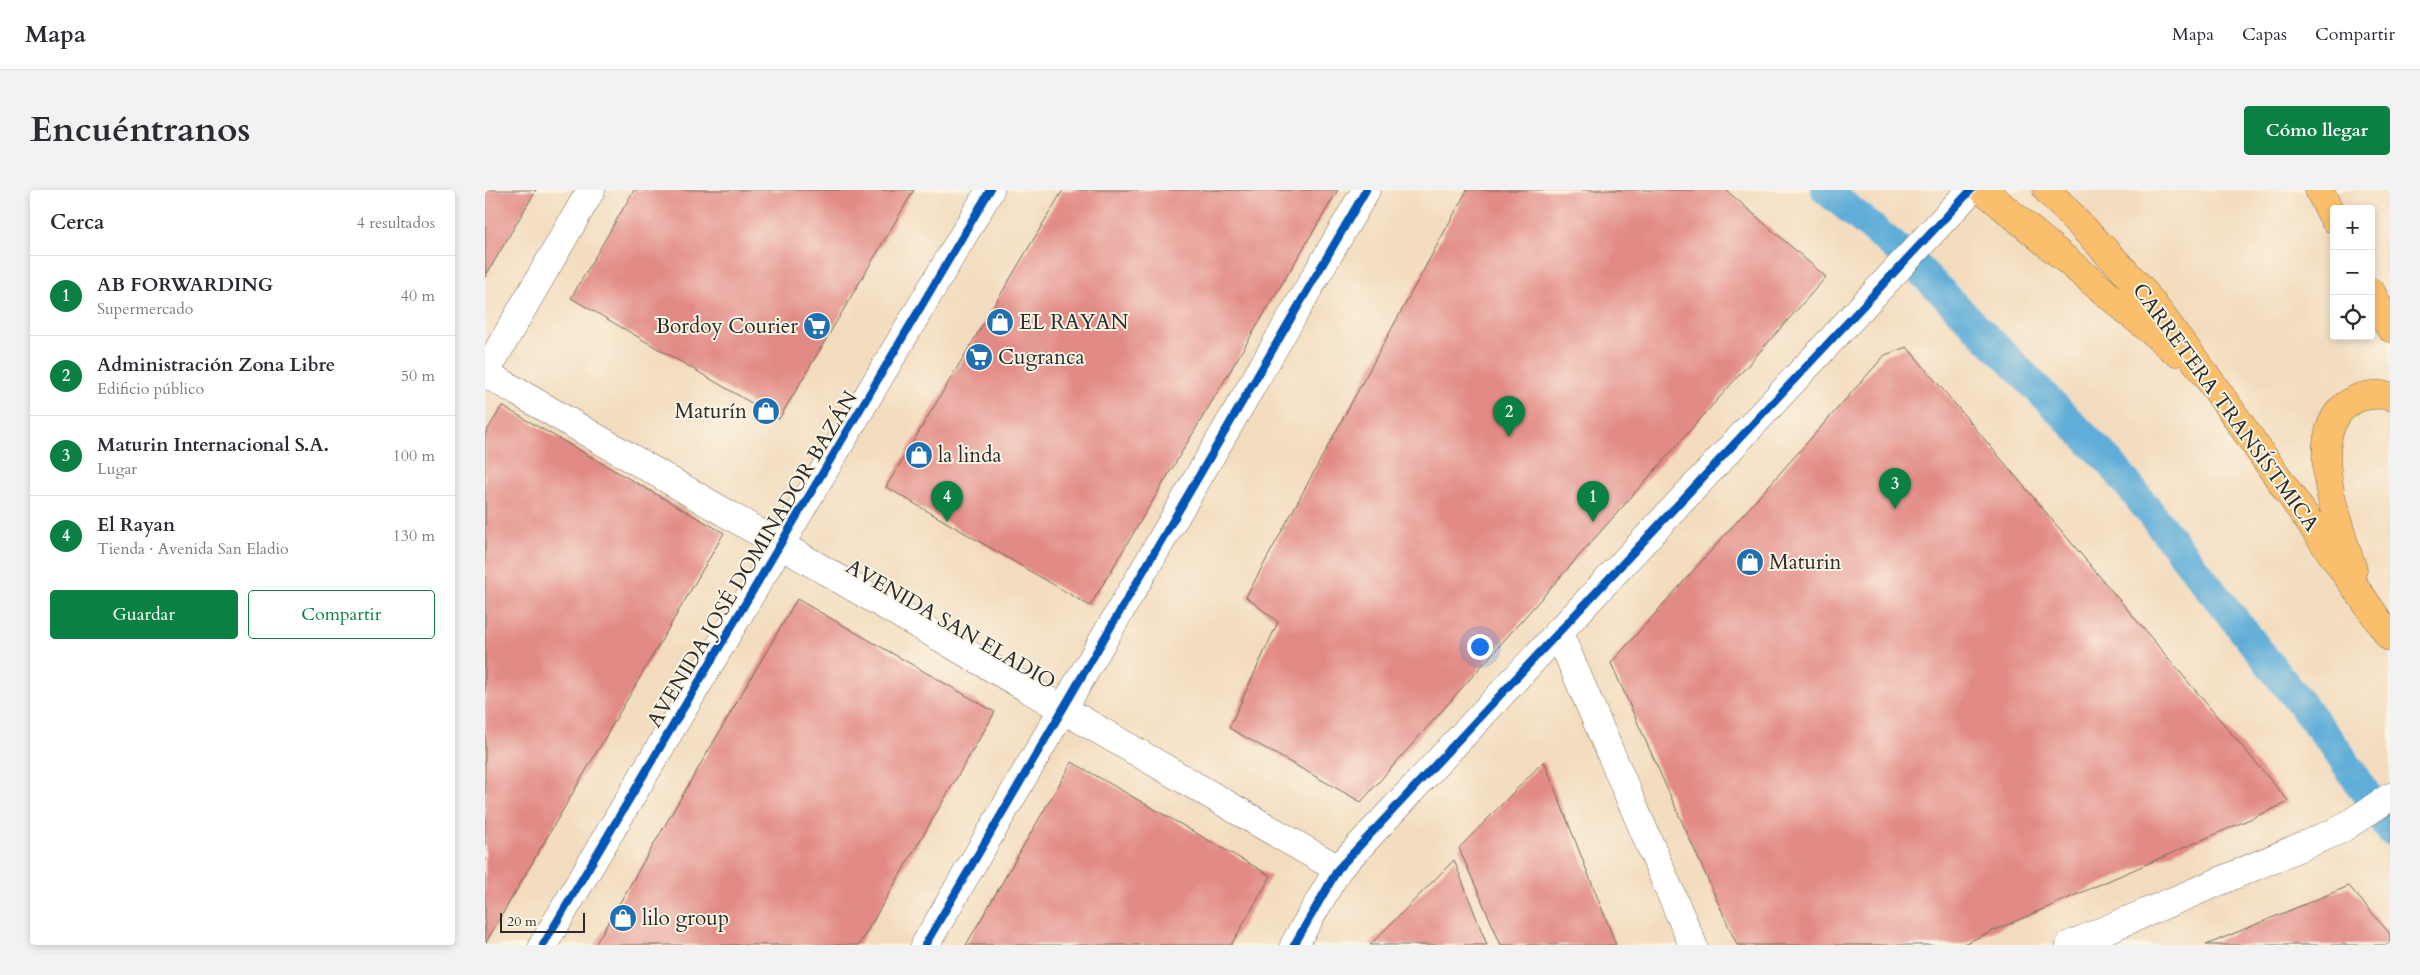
<!DOCTYPE html>
<html lang="es">
<meta charset="utf-8">
<style>
body{margin:0;font-family:Cardo,serif;background:#f2f2f3;color:#2b2b33}
.controls{position:absolute;right:15px;top:15px;display:grid;overflow:hidden;border-radius:5px;box-shadow:0 2px 8px #0003}
.controls button{width:45px;height:45px;display:grid;place-items:center;padding:0;border:0;border-bottom:1px solid #e1e1e2;background:#fff;color:#2b2b33;font:25px sans-serif}
.scale{position:absolute;left:15px;bottom:12px;width:85px;box-sizing:border-box;padding-left:5px;border:2px solid #2b2b2b;border-top:0;font-size:14px;line-height:18px;white-space:nowrap;color:#2b2b2b;-webkit-text-stroke:4px #fcf5e5;paint-order:stroke}
.you{position:absolute;left:994px;top:456px;width:18px;height:18px;margin:-12px;border:4px solid #fff;border-radius:50%;background:#1a73e8;box-shadow:0 0 0 8px #1a73e833}
.badge{display:grid;place-items:center;width:32px;height:32px;border-radius:50%;background:#0b8043;color:#fff;font-size:16px;font-weight:700}
.pin{position:absolute;translate:-50% -41px;filter:drop-shadow(0 1px 2px #0008)}
.pin::after{content:'';position:absolute;top:26px;width:18px;height:15px;background:inherit;clip-path:polygon(0 0,100% 0,50% 100%)}
.list{margin:0;padding:0;list-style:none}
h2{display:flex;justify-content:space-between;align-items:center;height:65px;margin:0;padding:0 20px;font-size:21px}
h2 small{font-size:16px;font-weight:400;color:#7c7c81}
.list li{display:grid;grid-template-columns:32px 1fr auto;gap:15px;align-items:center;box-sizing:border-box;height:80px;padding:0 20px;border-top:1px solid #e1e1e2}
.list b{display:block;font-size:19px;white-space:nowrap}
.list p{margin:0;font-size:16px;white-space:nowrap;color:#7c7c81}
.list em{font-size:16px;font-style:normal;color:#7c7c81}
.actions{display:flex;gap:10px;padding:15px 20px}
.actions a{flex:1;padding:11px 0;border:1px solid #0b8043;border-radius:5px;text-align:center;font-size:18px;color:#0b8043}
.actions .main{background:#0b8043;color:#fff}
.icon{flex:none;width:28px;height:28px;fill:none;stroke:currentColor;stroke-width:2;stroke-linecap:round;stroke-linejoin:round}
.map{position:relative;flex:none;width:1905px;height:755px;overflow:hidden;border-radius:5px}
header{display:flex;align-items:center;gap:30px;box-sizing:border-box;height:70px;padding:0 25px;background:#fff;border-bottom:1px solid #e1e1e2}
header strong{font-size:24px}
nav{display:flex;gap:28px;margin-inline-start:auto;font-size:18px}
.intro{display:flex;align-items:center;justify-content:space-between;box-sizing:border-box;height:120px;padding:0 30px}
h1{margin:0;font-size:35px}
.button{padding:12px 22px;border-radius:5px;background:#0b8043;color:#fff;font-size:18px;font-weight:700}
main{display:flex;gap:30px;padding:0 30px}
aside{flex:1;background:#fff;border-radius:5px;box-shadow:0 2px 8px #0003}
.map>svg:first-child{display:block}
</style>
<header>
<strong>Mapa</strong>
<nav><a>Mapa</a><a>Capas</a><a>Compartir</a></nav>
</header>
<div class="intro"><h1>Encuéntranos</h1><a class="button">Cómo llegar</a></div>
<main>
<aside>
<h2>Cerca<small>4 resultados</small></h2>
<ul class="list">
<li><span class="badge">1</span><div><b>AB FORWARDING</b><p>Supermercado</p></div><em>40 m</em></li>
<li><span class="badge">2</span><div><b>Administración Zona Libre</b><p>Edificio público</p></div><em>50 m</em></li>
<li><span class="badge">3</span><div><b>Maturin Internacional S.A.</b><p>Lugar</p></div><em>100 m</em></li>
<li><span class="badge">4</span><div><b>El Rayan</b><p>Tienda · Avenida San Eladio</p></div><em>130 m</em></li>
</ul>
<div class="actions"><a class="main">Guardar</a><a>Compartir</a></div>
</aside>
<div class="map">
<svg width="1905" height="755" viewBox="0 0 1905 755">
<rect width="100%" height="100%" fill="#fcf5e5"/>
<filter id="ink" filterUnits="userSpaceOnUse"><feTurbulence type="fractalNoise" baseFrequency=".02" numOctaves="2"/><feDisplacementMap in="SourceGraphic" scale="10" xChannelSelector="R" yChannelSelector="G"/><feConvolveMatrix kernelMatrix="1 2 1 2 8 2 1 2 1" color-interpolation-filters="sRGB"/></filter>
<filter id="wash" filterUnits="userSpaceOnUse"><feTurbulence type="fractalNoise" baseFrequency=".0096" numOctaves="4" result="noise"/><feDisplacementMap in="SourceGraphic" scale="20" xChannelSelector="R" yChannelSelector="G"/><feGaussianBlur stdDeviation="1.12" result="paint"/><feColorMatrix in="noise" values="0 0 0 0 0 0 0 0 0 0 0 0 0 0 0 0 0 1.4 0 .05"/><feComposite in="paint" operator="in"/></filter>
<g filter="url(#wash)">
<rect width="100%" height="100%" fill="#f3dcbe"/>
<g fill="none" stroke-linecap="round" stroke-linejoin="round">
<path stroke="#5fadd8" stroke-width="30" d="M1341,0l79,65 206,208 224,284 55,83"/>
</g>
<g id="blocks">
<path fill="#e28a85" d="M0,0h51l-51,87z
M149,0h280l-135,229 -208,-121z
M578,0h275l-248,416 -204,-119z
M982,0h259l100,87 -465,525 -132,-74 49,-106 -32,-25z
M1422,157l382,455 -328,143h-224l-126,-282 274,-308z
M17,216l222,127 -239,411v-510z
M312,409l198,113 -136,233h-264z
M1059,571l72,184h-115l-42,-97z
M587,572l199,114 -40,69h-265z
M969,670l33,85h-117z
M1864,696l41,48v11h-184z"/>
</g>
</g>
<g filter="url(#ink)">
<use href="#blocks" fill-opacity="0" stroke="#71695e" stroke-width="1"/>
<g fill="none" stroke-linecap="round" stroke-linejoin="round">
<g stroke="#71695e" stroke-width="29">
<path id="minor" d="M0,183l853,496
M0,183l106,-183
M1073,441l135,314
M58,755l447,-755
M440,755l441,-755
M809,755l44,-76 633,-679
M1585,755l270,-115 50,-33"/>
</g>
<g stroke="#71695e" stroke-width="29">
<path id="major" d="M1498,0l193,162
M1562,0l93,97 71,95 179,255
M1834,0l15,29
M1886,102l19,36
M1868,380c-13,-40 -49,-132 -7,-165 13,-10 28,-12 44,-9"/>
</g>
<use href="#minor" stroke="#fff" stroke-width="28"/>
<use href="#major" stroke="#f9bf6c" stroke-width="28"/>
<g stroke="#fcf5e5" stroke-width="11">
<path id="cycleway" d="M58,755l447,-755
M440,755l441,-755
M809,755l44,-76 633,-679"/>
</g>
<use href="#cycleway" stroke="#0057b8" stroke-width="8"/>
</g>
</g>
<defs>
<g id="shop-disc" transform="scale(1.4375)"><circle r="9.5" fill="#1f6fb2" stroke="#fcf5e5"/><path d="M-5-2.5h2.3a2.7 3.5 0 0 1 5.4 0H5L5.5 6h-11ZM-1.5-2.5h3a1.5 2.3 0 0 0-3 0Z" fill="#fff"/></g>
<g id="supermarket-disc" transform="scale(1.4375)"><circle r="9.5" fill="#1f6fb2" stroke="#fcf5e5"/><path d="M-6-5.5h2.5l.6 2H6L4.5 2H-2.5L-4.4-4H-6ZM-1.5 3.2a1.3 1.3 0 1 0 .1 0ZM3 3.2a1.3 1.3 0 1 0 .1 0Z" fill="#fff"/></g>
</defs>
<g fill-rule="evenodd">
<use href="#shop-disc" x="515" y="132"/>
<use href="#supermarket-disc" x="332" y="136"/>
<use href="#supermarket-disc" x="494" y="167"/>
<use href="#shop-disc" x="281" y="221"/>
<use href="#shop-disc" x="434" y="265"/>
<use href="#shop-disc" x="1265" y="372"/>
<use href="#shop-disc" x="138" y="728"/>
</g>
<g text-anchor="middle" stroke-width="4" stroke-linejoin="round" paint-order="stroke">
<g font-size="21" fill="#2b2b2b" stroke="#fcf5e5" text-anchor="start">
<text x="534" y="139">EL RAYAN</text>
<text x="313" y="143" text-anchor="end">Bordoy Courier</text>
<text x="513" y="174">Cugranca</text>
<text x="262" y="228" text-anchor="end">Maturín</text>
<text x="453" y="272">la linda</text>
<text x="1284" y="379">Maturin</text>
<text x="157" y="735">lilo group</text>
</g>
<g font-size="21" fill="#2b2b2b" stroke="#fcf5e5">
<text transform="translate(1741 217) rotate(54)" y="7">CARRETERA TRANSÍSTMICA</text>
<text transform="translate(267 369) rotate(-59)" y="7">AVENIDA JOSÉ DOMINADOR BAZÁN</text>
<text transform="translate(466 434) rotate(30)" y="7">AVENIDA SAN ELADIO</text>
</g>
</g>
</svg>
<div class="controls">
<button>+</button>
<button>−</button>
<button><svg class="icon" aria-label="locate" viewBox="0 0 24 24"><circle cx="12" cy="12" r="6"/><path d="M12 2v4M12 18v4M2 12h4M18 12h4"/></svg></button>
</div>
<div class="scale">20 m</div>
<div class="you"></div>
<div class="pin badge" style="left:1108px;top:332px">1</div>
<div class="pin badge" style="left:1024px;top:247px">2</div>
<div class="pin badge" style="left:1410px;top:319px">3</div>
<div class="pin badge" style="left:462px;top:332px">4</div>
</div>
</main>
